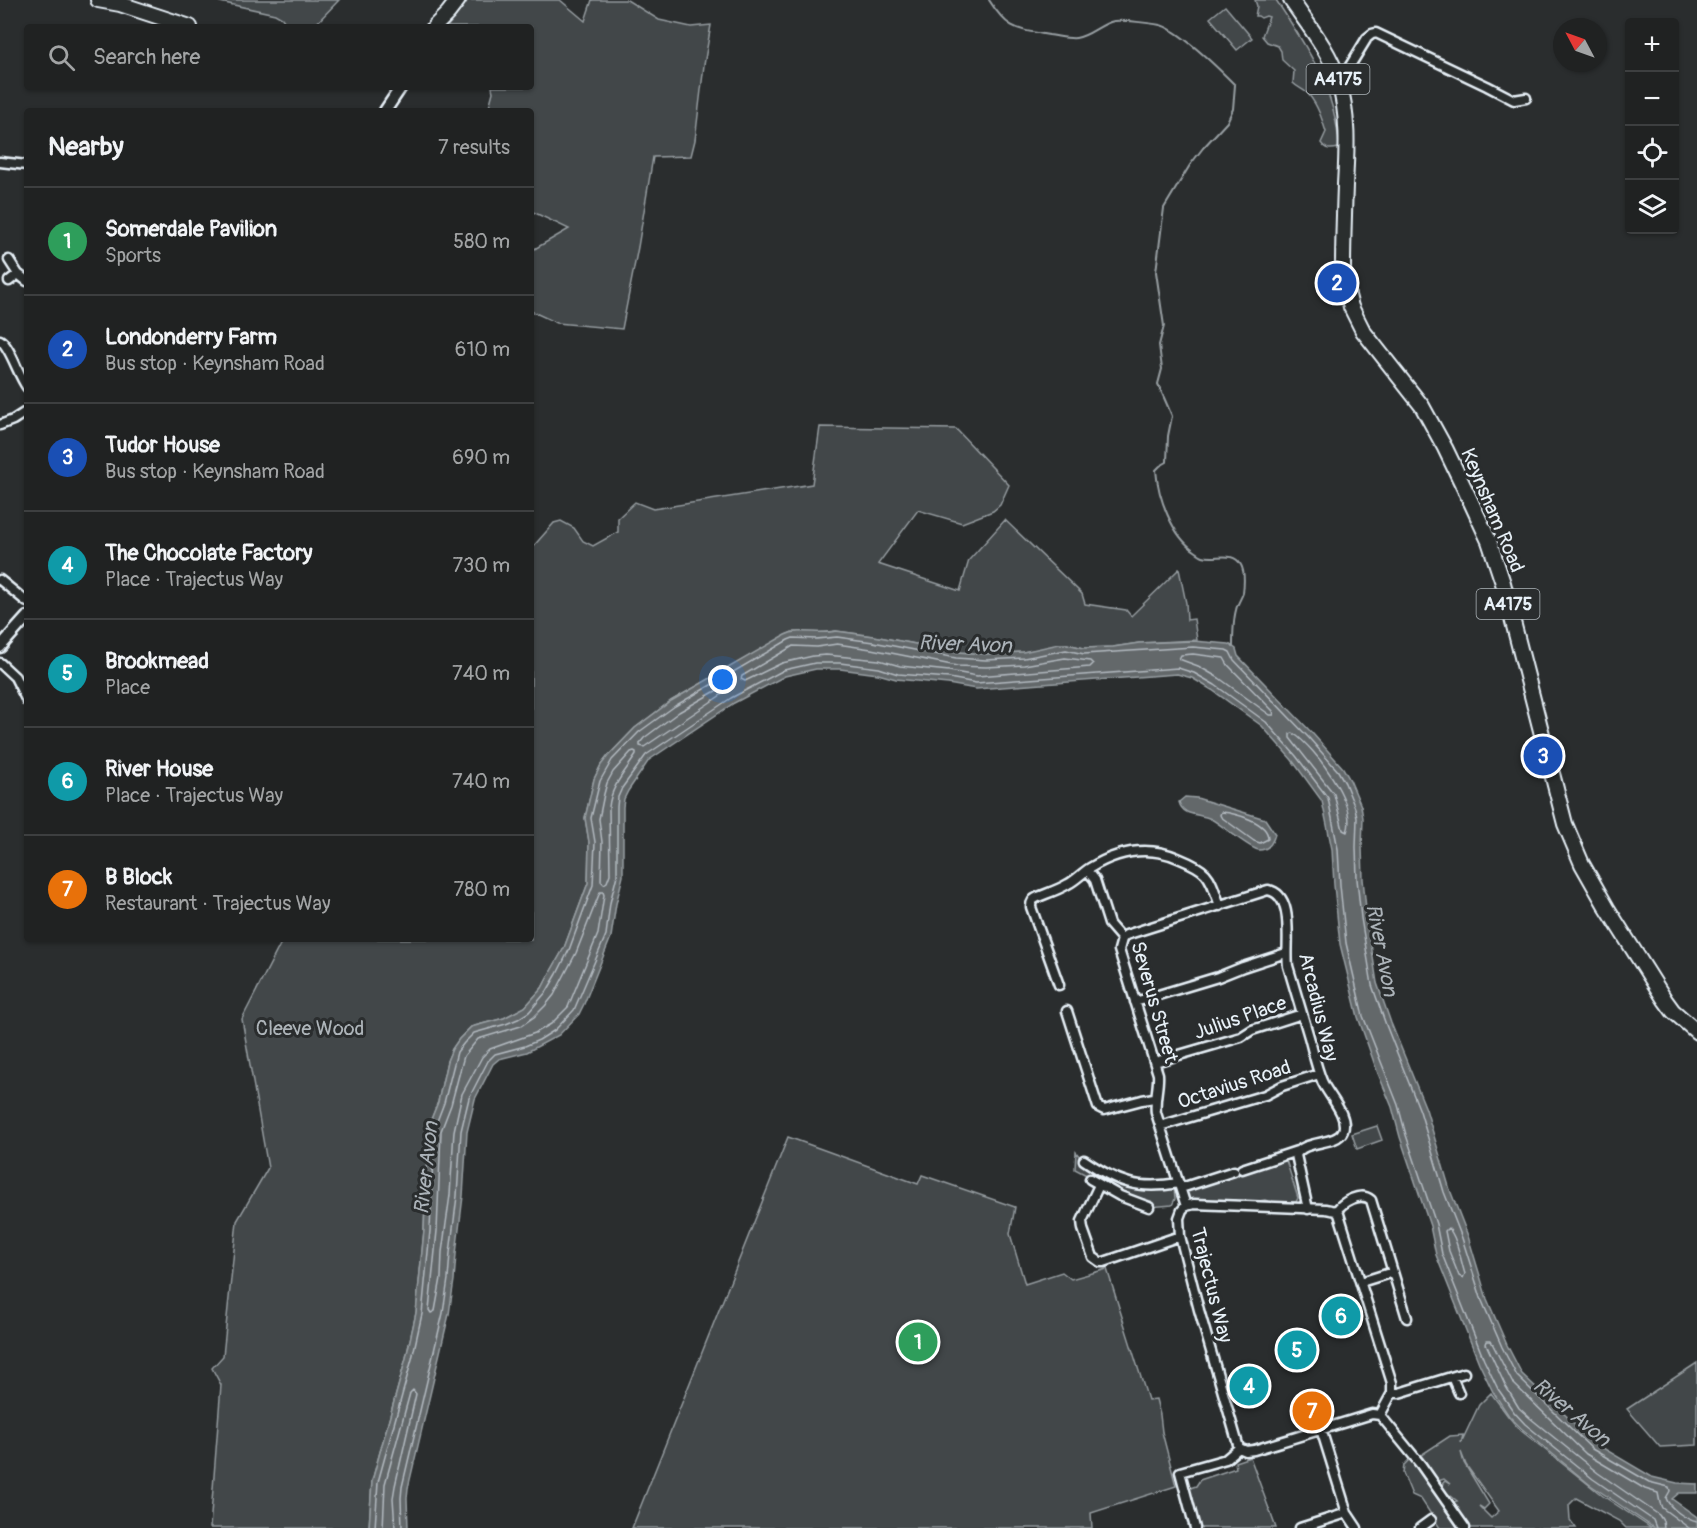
<!DOCTYPE html>
<meta charset="utf-8">
<style>
body{margin:0;font-family:Pangolin,sans-serif;background:#2d2f2f;color:#f1f3f6}
.controls{position:absolute;right:18px;top:18px;display:grid;overflow:hidden;border-radius:6px;box-shadow:0 2px 4px #0004}
.controls button{width:54px;height:54px;display:grid;place-items:center;padding:0;border:0;border-bottom:2px solid #3d3f40;background:#202222;color:#f1f3f6;font:30px sans-serif}
.compass{position:absolute;left:1553px;top:18px;width:54px;height:54px;border-radius:50%;background:#202222;box-shadow:0 2px 4px #0004;rotate:311deg}
.you{position:absolute;left:723px;top:680px;width:21px;height:21px;margin:-15px;border:4px solid #fff;border-radius:50%;background:#1a73e8;box-shadow:0 0 0 9px #1a73e833}
.badge{display:grid;place-items:center;width:39px;height:39px;border-radius:50%;background:#db2777;color:#fff;font-size:20px;font-weight:700}
.pin{position:absolute;translate:-50% -50%;border:3px solid #fff;box-shadow:0 2px 6px #0006}
.list{margin:0;padding:0;list-style:none}
h2{display:flex;justify-content:space-between;align-items:center;height:78px;margin:0;padding:0 24px;font-size:26px}
h2 small{font-size:20px;font-weight:400;color:#a2a4a5}
.list li{display:grid;grid-template-columns:39px 1fr auto;gap:18px;align-items:center;box-sizing:border-box;height:108px;padding:0 24px;border-top:2px solid #3d3f40}
.list b{display:block;font-size:22px;white-space:nowrap}
.list p{margin:0;font-size:20px;white-space:nowrap;color:#a2a4a5}
.list em{font-size:20px;font-style:normal;color:#a2a4a5}
.icon{flex:none;width:33px;height:33px;fill:none;stroke:currentColor;stroke-width:2;stroke-linecap:round;stroke-linejoin:round}
.map{position:relative;flex:none;width:1697px;height:1528px;overflow:hidden}
.search{position:absolute;background:#202222;box-shadow:0 2px 4px #0004;left:24px;top:24px;width:510px;height:66px;display:flex;align-items:center;gap:15px;box-sizing:border-box;padding:0 21px;border-radius:6px;color:#a2a4a5;font-size:22px}
.panel{position:absolute;background:#202222;box-shadow:0 2px 4px #0004;left:24px;top:108px;width:510px;height:834px;border-radius:6px}
.map>svg:first-child{display:block}
</style>
<div class="map">
<svg width="1697" height="1528" viewBox="0 0 1697 1528">
<rect width="100%" height="100%" fill="#2a2d2e"/>
<filter id="ink" filterUnits="userSpaceOnUse"><feTurbulence type="fractalNoise" baseFrequency=".0167" numOctaves="2"/><feDisplacementMap in="SourceGraphic" scale="12" xChannelSelector="R" yChannelSelector="G"/><feConvolveMatrix kernelMatrix="1 2 1 2 8 2 1 2 1" color-interpolation-filters="sRGB"/></filter>
<g filter="url(#ink)">
<path fill="#424648" stroke="#959ca0" stroke-width="1.5" fill-rule="evenodd" d="M216,0h123l-26,27h-25l-6,-9 -7,-4 -55,-12z
M468,0h92l25,21 7,-21h35l32,20 32,7 20,-2 -7,40 -9,75 -4,16 -38,1 -15,90 -16,82 -65,-6 -26,-12v-60l38,-22 -38,-18v-100h-43l5,-19 -1,-5h39v-60h-84z
M1255,0h21c30,45 61,92 63,148 -9,2 -13,2 -18,-5l5,-11c-4,-13 -8,-26 -17,-37 -4,-5 -11,-7 -16,-12l1,-12 -12,-11 -1,-9 -3,-5 -11,-4 -5,-6 7,-19 -3,-1 -5,2 -3,-2h-3l2,-10z
M1225,6l27,32 -15,12 -27,-32z
M820,427l136,2 53,56 -9,20 -7,6 -31,12 -44,-13 -40,54 82,27 9,-31 36,-40 77,74 3,10 41,6 5,6 48,-47 7,34 1,17 7,-1 3,21 -58,3 -26,4 -29,1 -17,-4 -44,8 -37,2 -29,-2 -83,-16 -38,-5 -20,2 -24,-1 -121,69 -36,27 -27,28 -7,9 -7,14 -9,39 4,24 -1,41 -24,65 -13,23 -9,17 -17,19 -21,11 -33,9 -12,12 -7,10 -5,12 -9,41 -10,25 -4,103 -8,83 -10,45 -34,123 -3,47h-159l11,-143 -9,-17 11,-12 14,-135 31,-53 -26,-149 41,-80h248v-390l23,-26 7,-2 13,7 9,13 10,5 25,-14v-14l17,-16 18,7 159,-25z
M1377,1126l5,14 -25,9 -5,-15z
M788,1137l130,47 4,-9 93,32 -5,27 15,50 37,-12 9,7 36,-10 41,131 8,-1 4,16 2,17 14,54 -85,27 1,15h-460z
M1076,1152l11,14 50,22 13,2 24,-4 1,13 -3,6 -23,2 2,-6 -28,-7 -48,-25z
M1286,1160l12,38 -2,4 -20,2 -11,-4 -12,2 -11,-1 3,2 -55,-2 -4,-11z
M1697,1363v82l-37,2 -33,-38z
M1491,1393l17,23 11,13 84,67 48,32h-25l-7,-7 -43,-23 -7,7 1,15 6,8h-106l-17,-26 4,-1 -16,-13 2,-5 2,-2 5,3 -6,-5 -6,2 -17,-26 29,-19 13,-1 -2,8 18,-38zM1461,1452l5,13 33,46 -8,7 -12,-12 5,3 5,-5 -25,-41z
M1250,1457l26,71h-77l-12,-39 9,-3 4,-6 36,-12 -1,-6z
M1410,1459l48,69h-18l-19,-29 -9,-4 -9,-22 1,-8z"/>
<path fill="#63686b" stroke="#989fa3" stroke-width="1.5" d="M836,631l38,5 83,16 29,2 37,-2 36,-8h8l17,4 29,-1 26,-4 54,-2 36,3 7,5 2,7 75,78 30,34 7,12 11,26 2,12 -1,29 1,32 4,39 10,65 14,40 35,86 24,81 18,46 19,63 20,46 15,29 74,70 56,33 25,6 20,1v9h-18l-7,6 25,18v11h-43l-65,-44 -68,-56 -12,-12 -16,-24 -14,-29 -43,-108 -6,-29 -30,-89 -8,-30 -15,-36 -19,-54 -18,-73 -6,-59 -2,-36 -10,-48 -30,-41 -30,-34 -50,-36 -20,-12 -15,-4 -201,15 -28,-5 -52,-5 -18,-5 -38,-5h-24l-31,7 -51,27 -85,57 -21,31 -4,8 -1,8v69l-7,28 -5,33 -27,67 -5,10 -20,21 -32,17 -28,7 -6,5 -18,35 -8,33 -4,64 -7,58 -2,26 -5,34 -41,174 -1,10 1,30h-39l3,-47 34,-123 10,-45 8,-83 4,-103 10,-25 9,-41 5,-12 7,-10 12,-12 33,-9 21,-11 17,-19 9,-17 13,-23 24,-65 1,-41 -4,-24 9,-39 7,-14 7,-9 27,-28 36,-27 114,-66c14,-7 35,0 51,-4z
M1185,797l12,1 68,21 10,15c-2,8 -6,16 -16,16 -8,0 -38,-26 -48,-31 -12,-6 -28,-2 -32,-17z"/>
<g fill="none" stroke-linecap="round" stroke-linejoin="round">
<path stroke="#b3bac0" stroke-width="1.5" d="M837,644l34,5 86,17 29,1 38,-2 41,-7 25,3 3,3 -3,3 -113,9 -28,-5 -49,-5 -21,-6 -53,-5 -13,1 -31,7 -37,18 -4,-2 1,-3 51,-30 24,1z
M1193,654l31,4 4,7 45,46 1,4h-4l-51,-37 -21,-12 -19,-7 2,-4z
M721,688l4,1 -1,4 -80,54 -4,-1v-3l4,-5 35,-26z
M1293,733c22,15 65,71 54,99l-4,-2 -9,-36 -44,-56v-4z
M634,751l2,1v3c-11,17 -25,31 -27,52l1,67 -3,8 -3,2 -3,-3 1,-39 -3,-23 5,-25 3,-11 6,-11 18,-20z
M1221,812c14,1 48,10 47,27l-8,4 -6,-2 -33,-24 -1,-2z
M600,892h3l1,3 -6,39 -30,73 -17,17 -16,9 -45,16 -8,8 -20,37 -8,37 -4,64 -8,57 -1,26 -6,33 -4,2 -2,-3 8,-79 4,-100 10,-26 13,-49 14,-17 43,-13 13,-9 11,-11 9,-11 22,-42z
M1448,1228c9,8 13,34 17,46l-2,4 -4,-2 -10,-25 -4,-20z
M375,1528l3,-46 34,-123 10,-45 8,-83 4,-102 10,-26 13,-51 7,-9 10,-10 32,-9 12,-5 11,-7 18,-21 10,-17 12,-24 24,-65 2,-43 -4,-24 9,-37 12,-21 27,-28 36,-26 113,-66 5,-2 23,1 21,-2 36,5 83,16 30,2 38,-2 42,-8 18,4 109,-7 33,3 4,2 4,8 75,78 29,33 7,12 10,25 2,10 -1,29 1,32 4,39 11,67 14,40 34,86 24,81 18,46 20,63 20,46 15,29 75,73 57,33 20,5 1,4 -4,7c3,10 21,22 31,24
M383,1528l2,-44 25,-91 3,-3 3,4 -21,92 -2,12 2,30
M402,1528l-1,-30 1,-11 41,-174 5,-34 2,-26 7,-57 4,-65 8,-33 19,-37 7,-7 30,-8 14,-6 16,-10 19,-20 32,-75 4,-32 7,-28v-68l1,-10 4,-9 24,-33 85,-57 53,-28 31,-7h25l39,5 19,6 51,4 27,5 202,-15 16,5 21,12 51,37 30,34 32,42 10,51 2,36 6,58 17,73 35,89 8,30 30,89 6,30 42,106 14,29 16,23 11,12 68,55 60,41 3,8
M1664,1528l-1,-7 -4,-6 -61,-42 -68,-55 -11,-10 -14,-23 -19,-41 1,-3h4l21,41 74,72 59,35 13,4 2,10 2,5 27,20"/>
<path stroke="#989fa3" stroke-width="2" d="M989,0c19,30 26,29 60,35 9,1 19,4 27,3 14,-2 24,-14 38,-17 10,-1 36,2 46,4 18,4 61,46 75,60l-2,24 -6,13 -24,26 -13,17 -26,43 -8,64 8,54 -5,19 3,24 -4,15 14,32 -4,20 -1,26 -7,4 -4,4c2,27 16,66 39,81 3,2 5,4 8,5 12,4 30,-6 38,9 4,7 3,20 2,28 -2,6 -6,11 -7,17 -3,11 -3,25 -3,37"/>
<g stroke="#e8f1f8" stroke-width="13">
<path id="minor" d="M1338,79l10,-10 19,-31 5,-4 4,-1 111,53 27,14 12,-2
M0,162l27,3
M9,260l9,14 9,7
M9,281l9,-7
M0,340c10,6 18,35 27,47
M0,425l13,-5 14,-9
M0,580l27,22
M0,663l15,14 12,24
M1087,870l8,10 14,44 13,15 -3,11 39,124c1,14 -4,25 -2,39l30,93
M1122,939l4,-4 142,-45c28,5 17,55 20,76 7,23 14,47 21,71 4,14 7,30 13,44 5,13 27,34 21,50 -6,15 -39,8 -47,24l12,54
M1059,985l-28,-78c0,-6 2,-8 7,-10 10,-4 20,-7 30,-13 8,-4 14,-11 22,-16 28,-17 57,-23 88,-10 32,13 31,17 42,48
M1135,1002l83,-25 25,-10 43,-14
M1067,1011l31,96 6,3 38,-10 12,-2
M1155,1062l86,-25 11,-7 50,-16
M1160,1126l105,-31 17,-9 37,-12
M1084,1160c34,23 54,30 95,23
M1242,1169l55,-18
M1090,1179l30,17 29,11
M1099,1185l-17,36 1,8 10,28 7,5h4l76,-26
M1181,1188l53,-17
M1194,1204l132,5 10,2 3,3 53,169v10l-12,22 -8,-1 -118,36 -8,1 -7,-3 -40,-138 -19,-74 -1,-18 3,-8 4,-4z
M1336,1211c7,-9 24,-20 35,-11l36,118
M1361,1282l32,-10
M1452,1377l7,16
M1392,1393h7l65,-20
M1380,1415l41,50 44,63
M1321,1429l26,84 10,15
M1195,1528l-15,-56 46,-13 13,-11
M1300,1528l47,-15
M1420,1528l11,-8"/>
</g>
<g stroke="#e8f1f8" stroke-width="15">
<path id="tertiary" d="M385,111l16,-24
M0,647l27,-30"/>
</g>
<g stroke="#e8f1f8" stroke-width="18">
<path id="primary" d="M98,0l22,4 70,23
M1291,0c17,25 38,50 47,79 11,35 9,71 7,106 -1,28 -2,56 -2,84l2,15 6,23 12,24 59,75 23,42 26,54 18,39 14,42 62,241 17,40 25,44 58,92 8,11 24,21
M434,27l14,-14 10,-13"/>
</g>
<use href="#minor" stroke="#2a2d2e" stroke-width="8"/>
<use href="#tertiary" stroke="#2a2d2e" stroke-width="10"/>
<use href="#primary" stroke="#2a2d2e" stroke-width="14"/>
</g>
</g>
<g text-anchor="middle" stroke-width="6" stroke-linejoin="round" paint-order="stroke">
<g fill="#2a2d2e" stroke="#afb6bb" stroke-width="1.5">
<rect x="1306.5" y="64" width="63" height="30" rx="4.5"/>
<rect x="1476.5" y="589" width="63" height="30" rx="4.5"/>
</g>
<g font-size="18" font-weight="bold" fill="#e8f1f8">
<text x="1338" y="85">A4175</text>
<text x="1508" y="610">A4175</text>
</g>
<g font-size="20" fill="#e8f1f8" stroke="#2a2d2e">
<text transform="translate(1493 510) rotate(67)" y="7">Keynsham Road</text>
<text transform="translate(1155 1002) rotate(74)" y="7">Severus Street</text>
<text transform="translate(1319 1007) rotate(76)" y="7">Arcadius Way</text>
<text transform="translate(1240 1017) rotate(-19)" y="7">Julius Place</text>
<text transform="translate(1234 1084) rotate(-18)" y="7">Octavius Road</text>
<text transform="translate(1212 1285) rotate(76)" y="7">Trajectus Way</text>
</g>
<g font-size="20" fill="#aeb5ba" stroke="#2a2d2e">
<text x="310" y="1035">Cleeve Wood</text>
</g>
<g font-size="21" font-style="italic" fill="#acb3b9" stroke="#2a2d2e">
<text transform="translate(965 644) rotate(2)" y="7">River Avon</text>
<text transform="translate(1382 950) rotate(79)" y="7">River Avon</text>
<text transform="translate(426 1168) rotate(-84)" y="7">River Avon</text>
<text transform="translate(1572 1412) rotate(40)" y="7">River Avon</text>
</g>
</g>
</svg>
<div class="controls">
<button>+</button>
<button>−</button>
<button><svg class="icon" aria-label="locate" viewBox="0 0 24 24"><circle cx="12" cy="12" r="6"/><path d="M12 2v4M12 18v4M2 12h4M18 12h4"/></svg></button>
<button><svg class="icon" aria-label="layers" viewBox="0 0 24 24"><path d="M12 4l9 5-9 5-9-5zM3 14l9 5 9-5"/></svg></button>
</div>
<svg class="compass" viewBox="-18 -18 36 36"><path d="M0-13l5 13h-10z" fill="#e53935"/><path d="M0 13l5-13h-10z" fill="#a2a4a5"/></svg>
<div class="you"></div>
<div class="pin badge" style="left:918px;top:1342px;background:#2e9e5b">1</div>
<div class="pin badge" style="left:1337px;top:283px;background:#1a4fb4">2</div>
<div class="pin badge" style="left:1543px;top:756px;background:#1a4fb4">3</div>
<div class="pin badge" style="left:1249px;top:1386px;background:#0f9aa8">4</div>
<div class="pin badge" style="left:1297px;top:1350px;background:#0f9aa8">5</div>
<div class="pin badge" style="left:1341px;top:1316px;background:#0f9aa8">6</div>
<div class="pin badge" style="left:1312px;top:1411px;background:#e8710a">7</div>
<div class="search"><svg class="icon" aria-label="search" viewBox="0 0 24 24"><circle cx="10" cy="10" r="6"/><path d="M15 15l6 6"/></svg>Search here</div>
<section class="panel">
<h2>Nearby<small>7 results</small></h2>
<ul class="list">
<li><span class="badge" style="background:#2e9e5b">1</span><div><b>Somerdale Pavilion</b><p>Sports</p></div><em>580 m</em></li>
<li><span class="badge" style="background:#1a4fb4">2</span><div><b>Londonderry Farm</b><p>Bus stop · Keynsham Road</p></div><em>610 m</em></li>
<li><span class="badge" style="background:#1a4fb4">3</span><div><b>Tudor House</b><p>Bus stop · Keynsham Road</p></div><em>690 m</em></li>
<li><span class="badge" style="background:#0f9aa8">4</span><div><b>The Chocolate Factory</b><p>Place · Trajectus Way</p></div><em>730 m</em></li>
<li><span class="badge" style="background:#0f9aa8">5</span><div><b>Brookmead</b><p>Place</p></div><em>740 m</em></li>
<li><span class="badge" style="background:#0f9aa8">6</span><div><b>River House</b><p>Place · Trajectus Way</p></div><em>740 m</em></li>
<li><span class="badge" style="background:#e8710a">7</span><div><b>B Block</b><p>Restaurant · Trajectus Way</p></div><em>780 m</em></li>
</ul>
</section>
</div>
